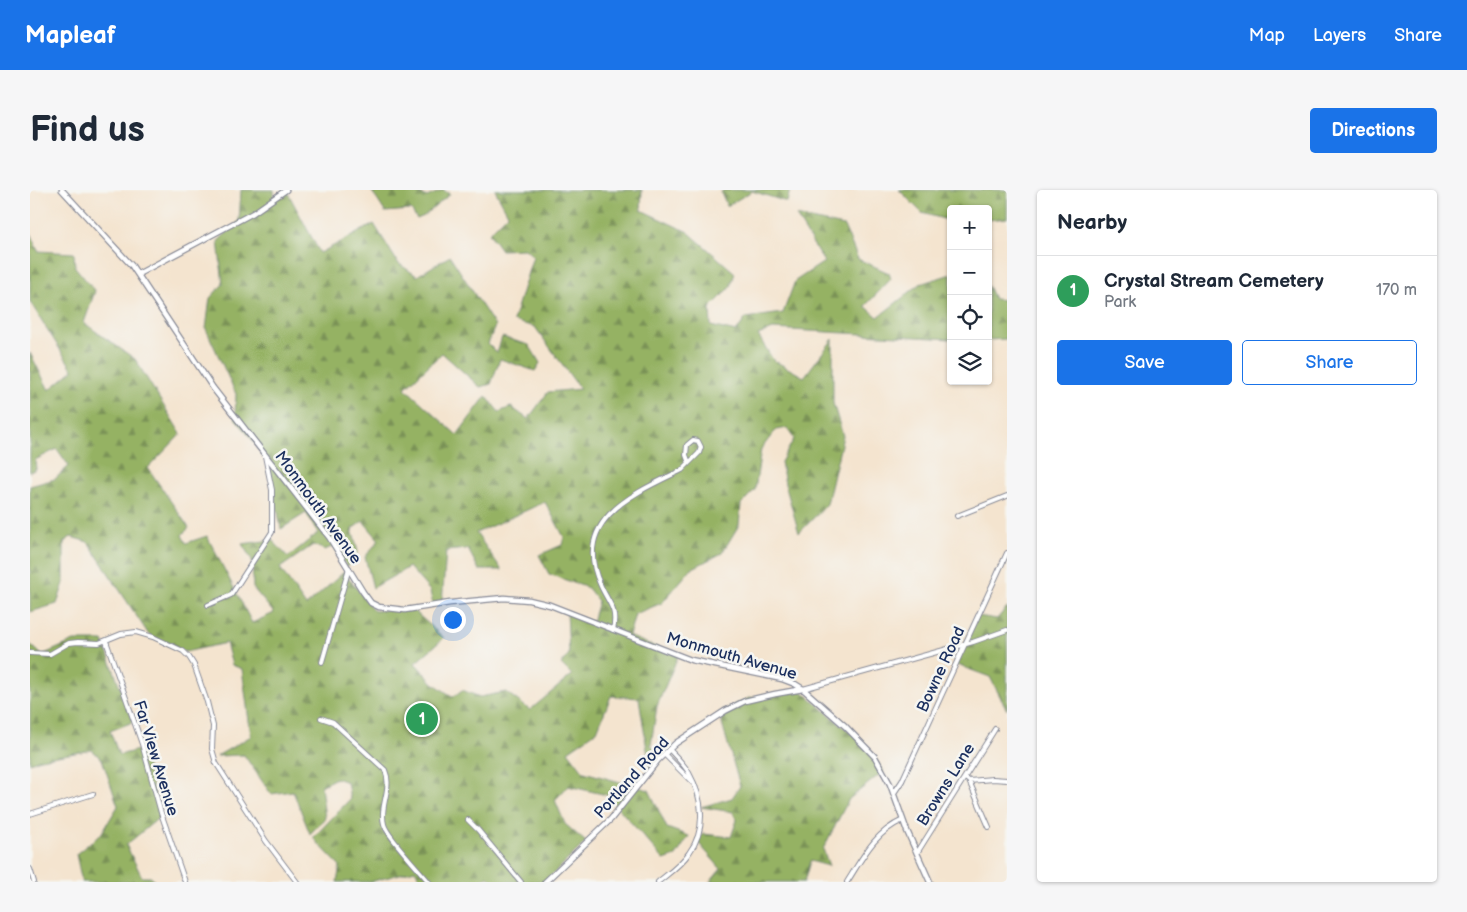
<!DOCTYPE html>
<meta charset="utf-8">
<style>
body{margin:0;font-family:"Balsamiq Sans",sans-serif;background:#f6f6f7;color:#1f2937}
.controls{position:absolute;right:15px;top:15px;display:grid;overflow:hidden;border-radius:5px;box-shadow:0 1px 4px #0004}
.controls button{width:45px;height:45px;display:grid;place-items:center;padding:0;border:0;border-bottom:1px solid #e0e1e3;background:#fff;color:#1f2937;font:25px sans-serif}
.you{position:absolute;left:422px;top:429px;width:18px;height:18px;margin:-12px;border:4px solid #fff;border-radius:50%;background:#1a73e8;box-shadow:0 0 0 8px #1a73e833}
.badge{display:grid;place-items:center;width:32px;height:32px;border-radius:50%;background:#1a73e8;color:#fff;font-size:16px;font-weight:700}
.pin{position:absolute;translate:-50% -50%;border:2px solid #fff;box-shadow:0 1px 5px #0006}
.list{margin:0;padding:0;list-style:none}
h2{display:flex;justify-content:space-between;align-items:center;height:65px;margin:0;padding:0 20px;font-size:21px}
h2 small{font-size:16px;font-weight:400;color:#747a83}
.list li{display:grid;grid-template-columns:32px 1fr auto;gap:15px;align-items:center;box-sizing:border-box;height:70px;padding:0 20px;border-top:1px solid #e0e1e3}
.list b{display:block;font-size:19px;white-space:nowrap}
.list p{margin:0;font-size:16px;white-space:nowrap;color:#747a83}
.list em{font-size:16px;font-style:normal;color:#747a83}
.actions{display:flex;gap:10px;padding:15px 20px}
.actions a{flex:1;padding:11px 0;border:1px solid #1a73e8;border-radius:5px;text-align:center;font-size:18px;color:#1a73e8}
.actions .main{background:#1a73e8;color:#fff}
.icon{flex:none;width:28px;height:28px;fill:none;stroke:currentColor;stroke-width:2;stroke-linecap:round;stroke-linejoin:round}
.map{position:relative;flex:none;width:977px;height:692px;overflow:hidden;border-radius:5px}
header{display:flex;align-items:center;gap:30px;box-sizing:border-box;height:70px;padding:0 25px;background:#1a73e8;color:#fff}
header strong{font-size:24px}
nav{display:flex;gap:28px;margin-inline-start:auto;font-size:18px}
.intro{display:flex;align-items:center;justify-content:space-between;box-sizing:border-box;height:120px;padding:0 30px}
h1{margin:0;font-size:35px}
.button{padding:12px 22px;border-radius:5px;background:#1a73e8;color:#fff;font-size:18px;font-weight:700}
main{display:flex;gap:30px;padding:0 30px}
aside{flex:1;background:#fff;border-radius:5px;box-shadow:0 1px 4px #0004}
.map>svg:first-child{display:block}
</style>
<header>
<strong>Mapleaf</strong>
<nav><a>Map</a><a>Layers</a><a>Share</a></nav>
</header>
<div class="intro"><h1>Find us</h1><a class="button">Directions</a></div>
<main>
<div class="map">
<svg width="977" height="692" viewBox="0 0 977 692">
<defs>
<pattern id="forest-firs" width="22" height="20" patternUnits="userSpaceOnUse" patternTransform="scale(1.25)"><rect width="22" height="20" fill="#95b264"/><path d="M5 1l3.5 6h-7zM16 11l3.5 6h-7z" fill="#799156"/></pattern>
</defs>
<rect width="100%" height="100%" fill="#f6f6f2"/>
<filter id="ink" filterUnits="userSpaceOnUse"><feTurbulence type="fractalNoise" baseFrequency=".02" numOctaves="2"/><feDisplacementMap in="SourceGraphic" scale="10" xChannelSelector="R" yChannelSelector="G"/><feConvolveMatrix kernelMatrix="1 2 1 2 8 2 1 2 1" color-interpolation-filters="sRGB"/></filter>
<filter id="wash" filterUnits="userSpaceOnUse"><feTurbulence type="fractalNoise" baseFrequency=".0096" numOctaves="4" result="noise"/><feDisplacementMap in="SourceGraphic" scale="20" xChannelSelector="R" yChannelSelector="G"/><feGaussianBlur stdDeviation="1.12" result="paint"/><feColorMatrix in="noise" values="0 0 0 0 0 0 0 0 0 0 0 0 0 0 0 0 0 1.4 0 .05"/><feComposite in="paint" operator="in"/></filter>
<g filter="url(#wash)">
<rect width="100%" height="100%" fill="#f4e4cf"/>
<path fill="url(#forest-firs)" stroke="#587061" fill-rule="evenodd" d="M211,0h33v8l13,-7 33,62 54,-29 24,39 19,13 33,-20 45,70 -7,18 9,9 5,-16 27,8 11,18 -5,8 -35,-12 -9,25 -11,3 -38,-34 -37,35 52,47 29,-39 13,16 12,-5 17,12 20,-27 32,-3 -45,-62 -22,-6 20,-65 -8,-7 -24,1 -12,-17 19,-19 -13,-24h147l-1,20 47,22 47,41 -5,15 -20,20 1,18 25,6 10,-14 37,-5 12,-32 29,-19 -28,-46 48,10 14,33 31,14 2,6 -26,27 13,11 42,-33 31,-10v65l-178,-10 -15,6 15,25 31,17 29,-38v64l10,33 -16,68 -28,29 -14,-49 -4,-22 13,-23 -6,-11 -12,2 -15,19 -6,41 -14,14 -2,21 -17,28 -31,16 -29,34 -27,11 -6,22 49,20 -21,50 -6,39 10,11 -11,13 -11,-71 -28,-2 -14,35 -29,20 16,21 65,18 18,38 22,8 -13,20 -12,4 -57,-65 -39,-9 -13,14 10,24 21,18 -41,40h-52l-5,-6 -9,6h-57l-7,-12 -45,12h-33l3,-16 -27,-28 37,-39 -3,-17 -11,-4 -15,8 4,32 -15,16 -17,-43 -22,3 -27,-39 -27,1 34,-20 -9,-67 -10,-4 -6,-22 -41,9 -36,-17 -61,-93 -17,-5 -7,5v41l-7,21 -27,8v-126l25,-7 14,-13 -12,-17 -22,11 1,9 -6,3v-119l19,37 24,-20 -43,-68v-69l8,18 36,2 1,14 20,24 -11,32 51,36 46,75 -33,34 41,60 -7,7 4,8 21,-7 45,87 22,-10 -21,-25 -1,-28 -10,-16 30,-4 16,17 30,-24 -12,-20 -25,16 -13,-69 -33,-42 1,-24 -30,-65 4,-31 13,-14 -5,-43 21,-20zM515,312l19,35 -2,8 -23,10 10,19 39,14 10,13 -6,21 -25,-10 2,42 -8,10 11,11 -42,35 -24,-18 -26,5 -18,-7 -9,7 -20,-14 -18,-20 29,-25 -33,-30 -37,3 -30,-39 -38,34 -26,-38 33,-23 12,5 9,-4 13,21 11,-15 -6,-23 11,-8 16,19 -14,17 8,31 36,-21 21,24 3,15 9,-2 4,-53 22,-2 11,21h23l-26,-37z
M341,0h40l16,7 16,-7 7,4 -26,22 -7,3 -6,-9 -26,2z
M694,0h66l-3,12 -35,-11 -25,15 -6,-14z
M869,0h108v28l-19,2v-11h-37v12l-29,-8z
M958,96l6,13 13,1v39l-19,1z
M977,417v103l-17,-33 -35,-13 23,-48 19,3z
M44,451h29l30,81 -23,9 9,24 23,-6 19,67 -35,29 16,32h10l2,5h-72l-6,-28 25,-20 17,-28 -16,-47 -10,-9 -52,9 -10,4v-119l12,11z
M772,501l63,54 19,26 -35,28 -26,50 6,17 -19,-5 -6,21h-94l11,-13 -25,-29 7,-6 28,3 6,-17 -4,-8 -32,-5 31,-9 8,-12 -21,-73 30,-15z"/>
</g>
<g filter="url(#ink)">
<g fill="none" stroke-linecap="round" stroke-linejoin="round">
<g stroke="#888a96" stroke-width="6">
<path id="minor" d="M927,326l50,-20
M178,415l23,-10 41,-63v-42l-7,-34
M583,440c5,-22 -5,-27 -13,-46 -29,-65 35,-91 82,-114l17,-17 2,-6 -3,-6 -5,-1 -6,5 -1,10 3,8
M76,451l36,103 19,69 24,69
M0,463l20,1 19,-11 9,-1 21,1 22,-9 15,-2 17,5 30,14 6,6 5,8 13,37 6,24 -1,23 4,14 50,78 31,41
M292,472l27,-94
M773,499l170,-47 34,-12
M291,528l12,4 52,48c8,18 -6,36 -1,54 2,11 36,47 45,58
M634,564l28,28
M935,588l4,3 20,46
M939,591l24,-2 14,1
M864,603l8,-12 105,-228
M0,624l63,-20
M438,630l10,10 43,52
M887,663l78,-124
M0,679l4,13
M628,692c11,-9 23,-17 31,-29 18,-24 14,-55 0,-80 -5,-9 -13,-16 -20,-24
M817,692c16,-25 27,-49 56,-62"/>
</g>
<g stroke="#888a96" stroke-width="7">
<path id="tertiary" d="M32,0l70,76 81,122 116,149 34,55 8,11 8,4 26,3 45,-7 54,-5 25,2 21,5 141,55 91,19 13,5 8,5 42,37 30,31 15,27 17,47 23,51
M108,84l115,-61 33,-23
M515,692l66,-63 47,-59 18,-17 49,-32 20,-10 30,-7 28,-5"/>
</g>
<use href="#minor" stroke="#fff" stroke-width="4"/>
<use href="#tertiary" stroke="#fff" stroke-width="4.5"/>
</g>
</g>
<g text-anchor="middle" stroke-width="5" stroke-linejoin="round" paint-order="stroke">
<g font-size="16" fill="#1b2f5e" stroke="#f6f6f2">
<text transform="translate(289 317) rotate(54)" y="6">Monmouth Avenue</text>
<text transform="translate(702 465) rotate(16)" y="6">Monmouth Avenue</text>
<text transform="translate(910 479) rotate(-65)" y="6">Bowne Road</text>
<text transform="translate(127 568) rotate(73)" y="6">Far View Avenue</text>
<text transform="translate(601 587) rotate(-48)" y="6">Portland Road</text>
<text transform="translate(915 594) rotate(-58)" y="6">Browns Lane</text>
</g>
</g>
</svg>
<div class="controls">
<button>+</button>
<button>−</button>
<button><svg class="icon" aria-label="locate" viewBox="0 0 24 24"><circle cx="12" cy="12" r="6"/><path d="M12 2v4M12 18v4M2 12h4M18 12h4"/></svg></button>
<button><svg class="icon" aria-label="layers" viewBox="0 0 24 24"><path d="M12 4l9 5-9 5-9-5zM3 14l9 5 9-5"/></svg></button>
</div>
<div class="you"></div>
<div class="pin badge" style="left:392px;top:529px;background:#2e9e5b">1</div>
</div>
<aside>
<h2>Nearby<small></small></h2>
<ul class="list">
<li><span class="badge" style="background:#2e9e5b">1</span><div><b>Crystal Stream Cemetery</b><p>Park</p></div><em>170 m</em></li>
</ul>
<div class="actions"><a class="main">Save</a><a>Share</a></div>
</aside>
</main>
